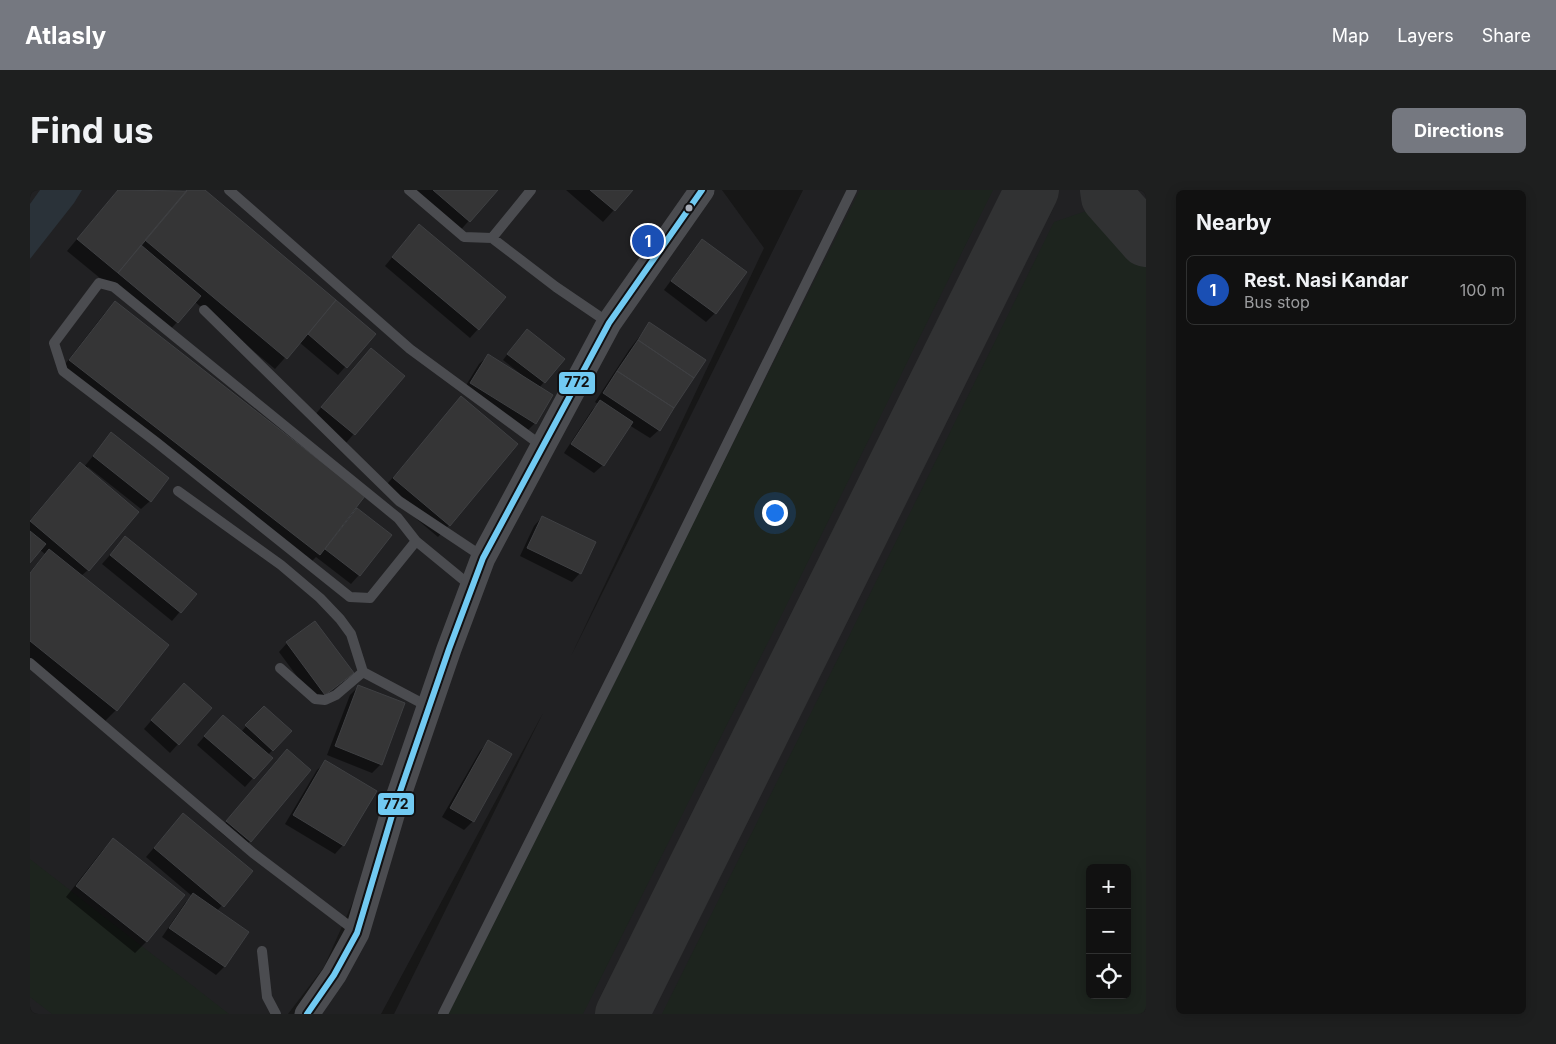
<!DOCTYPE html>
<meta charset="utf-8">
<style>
body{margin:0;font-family:Inter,sans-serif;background:#1e1f1f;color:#f1f3f6}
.controls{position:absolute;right:15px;bottom:15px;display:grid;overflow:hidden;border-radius:8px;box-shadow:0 2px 12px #0003}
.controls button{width:45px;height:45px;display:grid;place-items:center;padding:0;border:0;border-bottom:1px solid #303131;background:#111;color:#f1f3f6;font:25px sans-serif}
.you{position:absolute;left:744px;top:322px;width:18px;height:18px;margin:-12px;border:4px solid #fff;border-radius:50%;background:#1a73e8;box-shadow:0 0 0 8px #1a73e833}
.badge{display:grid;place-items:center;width:32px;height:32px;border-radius:50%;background:#757880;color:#fff;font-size:16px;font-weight:700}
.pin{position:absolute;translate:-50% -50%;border:2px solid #fff;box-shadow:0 1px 5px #0006}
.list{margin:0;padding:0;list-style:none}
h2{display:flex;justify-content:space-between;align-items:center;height:65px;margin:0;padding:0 20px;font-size:21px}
h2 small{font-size:16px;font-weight:400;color:#9c9d9f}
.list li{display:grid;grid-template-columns:32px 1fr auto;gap:15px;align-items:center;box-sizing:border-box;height:70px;margin:0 10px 10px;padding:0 10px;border:1px solid #303131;border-radius:8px}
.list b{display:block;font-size:19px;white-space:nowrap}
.list p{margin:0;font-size:16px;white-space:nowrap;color:#9c9d9f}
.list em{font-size:16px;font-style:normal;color:#9c9d9f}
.icon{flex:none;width:28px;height:28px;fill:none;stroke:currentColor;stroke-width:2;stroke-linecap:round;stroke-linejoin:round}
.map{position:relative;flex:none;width:1116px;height:824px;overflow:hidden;border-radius:8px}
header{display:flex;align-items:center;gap:30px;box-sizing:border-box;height:70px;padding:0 25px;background:#757880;color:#fff}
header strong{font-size:24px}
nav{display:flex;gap:28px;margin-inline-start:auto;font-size:18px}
.intro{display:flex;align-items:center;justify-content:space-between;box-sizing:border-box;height:120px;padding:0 30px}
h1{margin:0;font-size:35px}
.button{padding:12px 22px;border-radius:8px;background:#757880;color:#fff;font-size:18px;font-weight:700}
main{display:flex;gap:30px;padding:0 30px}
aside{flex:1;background:#111;border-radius:8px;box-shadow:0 2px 12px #0003}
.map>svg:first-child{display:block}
</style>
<header>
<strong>Atlasly</strong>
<nav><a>Map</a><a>Layers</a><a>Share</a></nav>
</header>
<div class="intro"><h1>Find us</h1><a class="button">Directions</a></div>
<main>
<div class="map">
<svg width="1116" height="824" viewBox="0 0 1116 824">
<rect width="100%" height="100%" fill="#171717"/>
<path fill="#212123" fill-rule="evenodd" d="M0,0h692l42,58 -193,408 232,-466h343v824h-752l149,-301 -162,301h-71l47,-81 36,-121 -69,155 -36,47h-258zM1060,678h37v127h-37z"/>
<path fill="#1d241e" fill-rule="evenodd" d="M830,0h133l-410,824h-136z
M1059,20l35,42 22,15v747h-484l392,-792zM1060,678h37v127h-37z
M0,669l199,155h-177l-22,-17z"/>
<path fill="#2a3239" d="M10,0h42l-8,13 -44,56v-55z"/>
<path fill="#0007" d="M88,0h66l2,1 1,-1h16l171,144 -36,41 -39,-33 -24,27 -80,-67 -26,29 -63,-48 -39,-32z
M379,0h87l-38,43z
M536,0h66l-29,32z
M381,44l67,95 -8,9 -85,-72z
M672,51l43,31 -30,41 -9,9 -42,-32 30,-41z
M85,113l237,211 5,-5 2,66 -8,9 -35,-27 -9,9 -248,-194 45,-58z
M619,134l10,106 -9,8 -21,-13 -26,40 -9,8 -30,-20 28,-43 6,-6 -3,-2 34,-52z
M491,146l42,23 -24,29 -4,35 -9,9 -64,-40 17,-28 9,-8 33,20 1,-1 -19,-15z
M333,168l40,18 -57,67 -32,-27z
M431,208l-12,127 -11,12 -56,-47z
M81,244l39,67 -9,8 -53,-42 -2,2 2,101 -7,6 35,134 -11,11 -75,-60v-89l15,-18 -6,-5 -9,12v-41l39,-45 11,-12 4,4z
M512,327l38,56 -8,9 -52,-26 14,-30z
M95,348l70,56 -23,27 -70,-57z
M257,453l65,30 -9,9 -27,20 -37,-50z
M329,496l22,78 -9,9 -45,-18 23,-60z
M145,503l3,51 -8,9 -26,-24z
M228,523l32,18 -22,24 -15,23 -8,9 -48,-42 17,-20 27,7z
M458,552l23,13 -38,66 -9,9 -22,-13 38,-66z
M248,569l-28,82 -8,9 -23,-19z
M296,572l17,83 -8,9 -50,-30 32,-54z
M153,624l68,58 -34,39 31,21 -24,35 -8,8 -54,-38 23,-34 7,-7 -46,-39z
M83,650l70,55 -37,47 -11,11 -69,-56 36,-46z"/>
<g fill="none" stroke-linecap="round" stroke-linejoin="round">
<path stroke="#313233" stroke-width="54" d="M1077,0l1,7 38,43
M592,824l410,-824"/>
</g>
<path fill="#353536" stroke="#3f4043" d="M88,0l69,1 -69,82 -41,-34z
M175,0l131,110 -49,59 -142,-119 42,-50z
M403,0h65l-28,32z
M560,0h43l-18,21z
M389,34l87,73 -27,33 -87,-73z
M672,49l45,33 -31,42 -45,-33z
M111,55l60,51 -23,27 -60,-50z
M306,110l40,34 -29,34 -39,-34z
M85,111l250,195 -45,59 -251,-195z
M619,132l57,38 -12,18 -56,-38z
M497,139l38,30 -20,24 -38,-29z
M608,150l56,38 -20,30 -57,-37z
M341,158l34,28 -50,59 -34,-28z
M458,164l65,41 -17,29 -66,-41z
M587,181l57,37 -14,23 -57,-38z
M431,206l57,48 -68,82 -57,-48z
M570,210l33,22 -29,44 -33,-22z
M81,242l58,46 -18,24 -58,-46z
M50,272l59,50 -50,59 -59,-50z
M327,318l35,27 -32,41 -35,-27z
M512,326l54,26 -15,32 -54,-26z
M0,341l16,13 -16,19z
M95,346l72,58 -16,19 -71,-58z
M19,359l120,96 -52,66 -87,-70v-68z
M285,431l39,52 -29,22 -39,-53z
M154,493l28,25 -33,37 -28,-25z
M328,495l47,18 -23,62 -47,-19z
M234,516l28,25 -19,20 -28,-26z
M193,525l50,43 -19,21 -50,-43z
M458,550l24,14 -38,68 -24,-14z
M257,559l24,21 -60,72 -25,-21z
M295,570l52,31 -33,55 -51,-31z
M153,623l70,58 -29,36 -70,-59z
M83,648l72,57 -38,47 -71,-56z
M163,703l56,39 -24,35 -56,-39z"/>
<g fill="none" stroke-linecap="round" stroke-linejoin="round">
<path stroke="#4b4c50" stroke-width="10" d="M199,0l181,159 132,97
M379,0l55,47 28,1 39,-48
M462,48l64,49 53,36
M174,120l195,191 84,56
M148,301l103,74 39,33 20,21 11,15 12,38 66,35
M386,351l-18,-23 -284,-231 -15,-4 -45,60 9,28 93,71 194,155 20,1 46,-57 56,46
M0,473l223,190 104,79
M250,478l35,31 10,1 11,-5 27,-23
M232,761l5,46 9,17
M413,824l180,-359 229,-465"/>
<path stroke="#4b4c50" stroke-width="25" d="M277,824l27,-39 23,-42 36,-121 56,-163 34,-91 126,-235 93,-133"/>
<g stroke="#111113" stroke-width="10">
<path id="bus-1" d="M277,824l27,-39 23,-42 36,-121 56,-163 34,-91 126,-235 93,-133"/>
</g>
<use href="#bus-1" stroke="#71caf2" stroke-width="6"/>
</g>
<circle fill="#a8adb8" stroke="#111113" stroke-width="2" cx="659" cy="18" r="4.5"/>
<g stroke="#111113" stroke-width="2">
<rect x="528" y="181" width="38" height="24" rx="5" fill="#71caf2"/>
<rect x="347" y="602" width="38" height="24" rx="5" fill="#71caf2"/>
</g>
<g font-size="14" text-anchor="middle" font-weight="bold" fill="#111">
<text x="547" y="197">772</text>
<text x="366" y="619">772</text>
</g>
</svg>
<div class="controls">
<button>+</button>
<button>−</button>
<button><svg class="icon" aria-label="locate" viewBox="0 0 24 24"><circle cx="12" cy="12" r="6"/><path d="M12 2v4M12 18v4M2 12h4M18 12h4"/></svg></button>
</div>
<div class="you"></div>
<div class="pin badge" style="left:618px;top:51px;background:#1a4fb4">1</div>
</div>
<aside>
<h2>Nearby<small></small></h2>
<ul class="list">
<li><span class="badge" style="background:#1a4fb4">1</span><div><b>Rest. Nasi Kandar</b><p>Bus stop</p></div><em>100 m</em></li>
</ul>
</aside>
</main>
